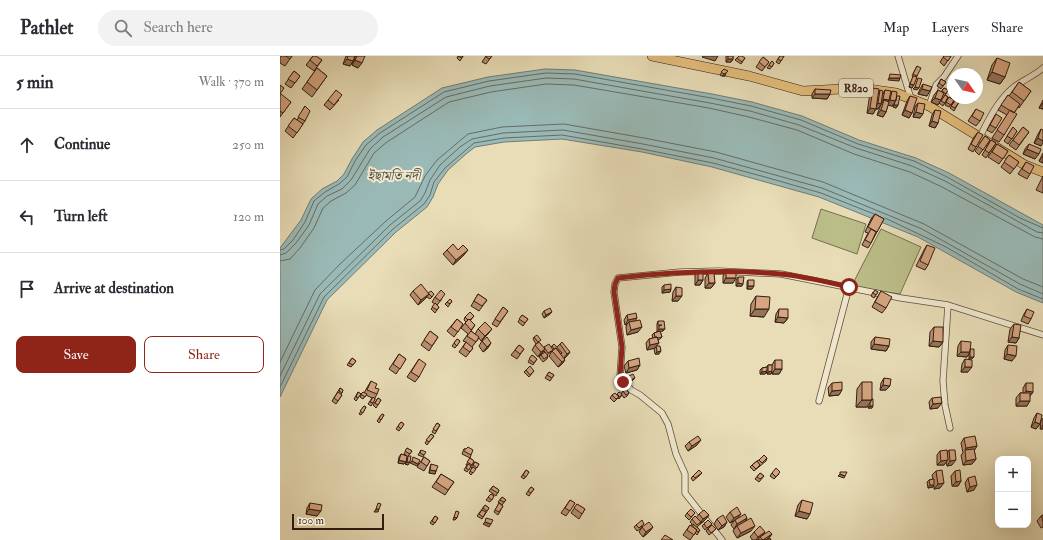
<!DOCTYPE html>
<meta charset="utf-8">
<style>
body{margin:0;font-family:"IM FELL Double Pica","Noto Serif Bengali",serif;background:#f2f2f3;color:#2b2b33}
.controls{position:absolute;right:12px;bottom:12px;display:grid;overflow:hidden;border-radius:8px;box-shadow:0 4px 16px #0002}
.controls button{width:36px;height:36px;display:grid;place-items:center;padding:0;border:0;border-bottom:1px solid #e1e1e2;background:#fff;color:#2b2b33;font:20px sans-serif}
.compass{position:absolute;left:667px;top:12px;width:36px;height:36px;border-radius:50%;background:#fff;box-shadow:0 4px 16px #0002;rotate:124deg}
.scale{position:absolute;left:12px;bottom:10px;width:92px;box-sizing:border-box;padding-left:4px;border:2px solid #331d10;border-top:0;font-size:11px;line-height:14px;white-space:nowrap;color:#331d10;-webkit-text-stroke:3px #f0e9d0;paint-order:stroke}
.stop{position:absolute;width:12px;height:12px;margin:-9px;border:3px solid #8f2418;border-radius:50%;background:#fff}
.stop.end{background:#8f2418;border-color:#fff;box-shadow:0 1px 4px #0008}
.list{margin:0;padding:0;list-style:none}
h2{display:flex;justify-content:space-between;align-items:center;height:52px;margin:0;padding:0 16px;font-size:17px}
h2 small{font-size:13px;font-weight:400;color:#7c7c81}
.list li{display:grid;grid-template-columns:26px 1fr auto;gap:12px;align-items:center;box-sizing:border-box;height:72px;padding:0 16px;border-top:1px solid #e1e1e2}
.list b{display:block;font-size:15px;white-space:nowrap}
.list em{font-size:13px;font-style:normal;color:#7c7c81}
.actions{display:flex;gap:8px;padding:12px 16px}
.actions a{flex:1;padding:9px 0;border:1px solid #8f2418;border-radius:8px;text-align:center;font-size:14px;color:#8f2418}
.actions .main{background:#8f2418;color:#fff}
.icon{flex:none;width:22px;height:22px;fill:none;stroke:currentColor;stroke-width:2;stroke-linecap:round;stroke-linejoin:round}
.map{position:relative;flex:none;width:763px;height:484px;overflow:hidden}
header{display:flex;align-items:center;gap:24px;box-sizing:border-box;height:56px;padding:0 20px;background:#fff;border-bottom:1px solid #e1e1e2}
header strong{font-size:19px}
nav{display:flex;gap:22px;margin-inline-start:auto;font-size:14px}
.search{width:280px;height:36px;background:#f2f2f3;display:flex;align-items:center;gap:10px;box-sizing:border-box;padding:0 14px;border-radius:22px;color:#7c7c81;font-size:15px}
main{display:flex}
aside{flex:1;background:#fff}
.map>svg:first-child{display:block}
</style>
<header>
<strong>Pathlet</strong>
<div class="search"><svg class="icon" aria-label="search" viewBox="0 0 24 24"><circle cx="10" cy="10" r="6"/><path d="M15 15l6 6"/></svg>Search here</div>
<nav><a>Map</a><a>Layers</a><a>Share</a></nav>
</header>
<main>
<aside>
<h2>5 min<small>Walk · 370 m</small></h2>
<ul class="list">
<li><svg class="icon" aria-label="ahead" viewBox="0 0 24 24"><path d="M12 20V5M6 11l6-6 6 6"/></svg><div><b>Continue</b></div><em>250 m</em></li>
<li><svg class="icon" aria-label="left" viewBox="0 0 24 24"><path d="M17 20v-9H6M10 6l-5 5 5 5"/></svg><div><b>Turn left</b></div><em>120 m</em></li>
<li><svg class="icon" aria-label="arrive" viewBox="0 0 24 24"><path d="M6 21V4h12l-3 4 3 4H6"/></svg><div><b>Arrive at destination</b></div></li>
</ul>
<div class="actions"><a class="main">Save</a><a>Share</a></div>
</aside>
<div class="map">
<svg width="763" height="484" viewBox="0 0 763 484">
<rect width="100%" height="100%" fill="#e8ddb7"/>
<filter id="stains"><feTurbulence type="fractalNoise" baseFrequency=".005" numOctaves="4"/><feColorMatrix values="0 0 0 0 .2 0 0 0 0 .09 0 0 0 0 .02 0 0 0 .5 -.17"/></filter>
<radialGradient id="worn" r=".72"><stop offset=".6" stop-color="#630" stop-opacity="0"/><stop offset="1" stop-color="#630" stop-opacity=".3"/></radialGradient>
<path fill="#bcbf8a" stroke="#786e4d" d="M541,153l45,15 -9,30 -45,-16z
M601,173l40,18 -21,47 -49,-7z"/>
<path fill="#9abab7" stroke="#717b74" d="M265,13l30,1 137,24 40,8 50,14 57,24 57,18 33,15 94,52v78l-27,-11 -98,-55 -99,-40 -107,-30 -70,-15 -80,-13 -58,3 -29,5 -9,7 -18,16 -10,14 -5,13 -6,10 -31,25 -69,68 -47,97v-149l21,-28 10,-21 11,-10 15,-8 7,-7 8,-15 11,-17 14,-12 65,-42 46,-11z"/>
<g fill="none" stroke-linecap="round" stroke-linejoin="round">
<path stroke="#666c64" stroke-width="1" d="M605,162l61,29 72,42 25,10
M0,194l4,-1 9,-9 12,-18 9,-21 11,-9 14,-8 8,-7 8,-16 11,-16 14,-12 64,-41 45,-11 57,-8 29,1 136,24 40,8 50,14 57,24 56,17 33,16 73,41 23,10
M0,199l6,-2 10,-10 13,-18 9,-21 9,-8 15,-7 9,-9 19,-31 13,-12 63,-40 44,-11 56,-8 28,1 136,24 40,8 49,14 57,23 56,18 33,15 92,51 6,1
M0,205l10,-2 10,-11 14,-20 9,-20 8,-7 15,-8 9,-8 19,-32 13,-11 62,-40 42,-10 55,-8 28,1 135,23 40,9 48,13 57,24 56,18 32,15 93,50 8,2
M0,306l35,-72 25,-26 46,-43 29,-24 10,-21 12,-16 31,-26 34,-7 62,-3 80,14 72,14 107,30 101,42 99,55 20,8
M0,320l40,-82 70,-69 30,-24 5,-8 5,-13 10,-15 20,-18 12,-8 31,-6 60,-3 80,14 71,14 108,30 100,41 98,55 23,10
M0,331l44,-90 69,-68 31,-25 6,-9 4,-13 11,-14 29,-25 30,-5 58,-3 80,14 71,14 52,14 56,16 53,21"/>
<g stroke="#604d3a" stroke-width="7">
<path id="street" d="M618,0l13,43
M649,50l7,-21 8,-8 14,-21
M700,81c8,-17 18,-37 34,-50 9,-7 20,-11 29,-19
M668,249l-5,76 2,24 5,23
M539,345l30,-114
M442,484l-37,-47v-19l-9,-20 -8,-30 -6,-11 -22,-18 -9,-5 -11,-14 2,-29 -8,-55 1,-8 3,-6 62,-6 39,-1 62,3 120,24 47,7 95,30"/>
</g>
<g stroke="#331d10" stroke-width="10">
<path id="primary" d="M372,0l97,20 54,15 58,-3 35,5 33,13 96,59 18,7"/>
</g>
<use href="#street" stroke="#f0e9d0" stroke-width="5.5"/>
<use href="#primary" stroke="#e4be7c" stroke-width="9"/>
</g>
<path fill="#b78f6f" stroke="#331d10" d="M0,0h12l-7,10 -5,-3z
M33,0l9,4 -8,11 -8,-6z
M66,0h9l-2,5 -3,5 -7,-2z
M76,0h1l1,12 -6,-3z
M178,0h5l-3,5 -3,-3z
M206,0h6l-6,8 -4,-2z
M446,0h7v3l-2,3h-5z
M459,0l6,2 -4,6 -6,-4z
M500,0h4l-5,8 -3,-2z
M664,0h7l-7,10 -4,-4z
M483,1l6,5 -7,9 -6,-4z
M717,2l8,19 -5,7 -13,-4 5,-15z
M492,5l2,2 -4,6 -3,-1z
M637,10v10l-5,12 -3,-1 4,-10 -1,-1z
M37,12l10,8 -15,21 -10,-8z
M444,13l1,7h-3l-2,-1z
M14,15l6,5 -9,12 -6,-4z
M661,23l5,3 -5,7 -4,-3z
M739,26l12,9 -12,17 -1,-1 -4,6 -10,22 -5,7 -7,-4 15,-23 -9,-5 10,-15 1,1z
M672,27h1v8l-4,-3z
M643,28l4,12 -9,-2 2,-5z
M593,32l6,4 1,-2 3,4 2,-4 5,3 2,-2 5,5 1,9 -2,3 -3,-1v-2l-1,1 -4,-1 -2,7 -3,5 -6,-2 4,-11 -3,5h-2l-3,5 -6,-1 3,-20z
M664,32l4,2 -3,5 3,2 -5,9 -4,-3 1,-2 -2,4 -7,-3 3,-7 4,-5 3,2z
M535,33l15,5 -3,5 -15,-1v-4z
M0,40l11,6 -11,15z
M630,40l2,17 -3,5 -7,-3 5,-14z
M669,41l5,3 1,-2h4l-2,3 2,1 -5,9 -4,-3 4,-7h-1l-4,6 -4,-2z
M48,44h11l-9,10 -6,-5z
M763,44v9l-4,-1z
M638,47l2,15 -7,-1 2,-10z
M25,50v15l-12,17 -8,-7 9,-13 3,2z
M696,53l4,12 -4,5 -8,-5z
M655,54l3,13 -3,5 -6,-2 3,-11z
M716,58v14l-4,5 -5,-3z
M733,71l4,4 -9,13 -4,-3z
M743,71l6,5 -13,18 -7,-5z
M761,73v17l-7,-3 4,-9z
M698,76l-2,15 -3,5 -5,-3 6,-12z
M705,80l5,4 -11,15 -4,-4z
M711,84l5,3 -10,15 -4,-3z
M717,88l11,7 -9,13 -11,-7z
M749,88l6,15 -12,-5 2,-5z
M763,97v10l-4,-2z
M729,99l10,7 -9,12 -9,-7z
M746,106l4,12 -3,5 -9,-5z
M763,120v17l-7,-3z
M595,158l9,5 -13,24 -3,5 -6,-3 6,-12 -3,-1 6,-13z
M647,189l1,20 -3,5 -9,-4 8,-16z
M167,194h11l6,5 -11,10 -10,-11z
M418,215l5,9 -3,5h-5v-10z
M446,215l7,12h-10v-7z
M428,217l7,10 -4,5h-6v-10z
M458,221l4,9h-6v-6z
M468,224l4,9h-5v-7z
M384,229l7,4 -1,3 -8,1v-6z
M396,231l2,14h-6l1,-9z
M133,235l15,2 4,4 -2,2 -3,-2 -2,2 -7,6 -8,-10z
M601,235l5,17 -4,5 -10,-6 6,-11z
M593,236h5l-4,6 -3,-2z
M198,238l9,6 -8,11 -8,-5z
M476,240l8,21 -14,-1 1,-12z
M155,241l7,2 -5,6 2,2 -4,6 -4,-4 4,-5 -3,-2z
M170,243l2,2 -4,6 -3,-3z
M223,251l5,4 -11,16 -5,-3z
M499,253l9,9 -4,5 -9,-1 1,-8z
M747,253l4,10 -3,5 -7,-3 3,-7z
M264,255l6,3 -6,4 -2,-4z
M242,259l6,4 -5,7 -5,-4z
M347,259l8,6 3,11 -11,3 -1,-8 1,-3 -2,1 -1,-5z
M194,260l-4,5 5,4 -4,6 4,3 3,-5 10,5 -7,7 -2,-3 -7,9 1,1 -7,9 -7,-5 7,-10 -3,-1 5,-7 -7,-6 5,-6 -2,-2 1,-3z
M177,263l6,5 -9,13 -7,-6z
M378,265l5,10h-3l2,6 -2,2 -2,1 1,3 -3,3 3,8h-4l-1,-5 1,-1 -8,2 -1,-7 3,-4 4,-1 -1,-3 2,-2 3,-1v-8z
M734,268l5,14 -3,5 -8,-1 2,-13z
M654,271l9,15 -4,5 -10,-1 1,-14z
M150,275l8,6 -9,14 -8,-6z
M254,281l10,11v-1h7l1,-1 5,1 3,-3 10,8 -4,5 -2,2 1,1 -4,5 -3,2 -9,-11 3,-5 -5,4 1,1 -1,3 -4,3 -4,-5 2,-2 4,-3 -1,-1 -6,6 -6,-7 3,-5 3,-2 -2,1 -3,-5z
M595,281l14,9 -3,5 -15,-2v-7z
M177,283l3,2 -5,7 -3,-2z
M202,285l6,7 -5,4 -4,-6z
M681,285l9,8 2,10h-3v-5l-2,3 -10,-1 1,-10z
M239,289l5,4 -7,10 -6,-4z
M728,289l4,16 -8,-2 1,-9z
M119,298l7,5 -10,15 -7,-5z
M252,299l5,4 -4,6 -5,-3z
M72,302l4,3 -5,6 -4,-2z
M139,303v18l-4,5 -8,-5z
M685,303l3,13h-7l1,-8z
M495,304l7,9 -3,5h-7v-2l-1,2h-4v-2l-2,2h-5v-4l2,-2 5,-1 1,-2h4z
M348,305l12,4 -3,5 -11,3 -2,-7z
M246,314l8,1 -5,6 -5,-5z
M269,316l5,3 -4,6 -5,-3z
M349,320l6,2 -2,2 -5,2 -1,-4z
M604,322l2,12h-6l1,-7z
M91,325l4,7 2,6 -2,4v1l-4,7 -3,-2 4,-6 -6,-3 -3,4 -3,-2 3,-5 1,1 4,-7z
M582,326l10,26h-4v-2l-1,1h-11l1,-18z
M552,327l7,12 -10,1 -1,-8z
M746,327l7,9 -3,4 -3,10h-11v-8l4,-5h3v-5z
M60,332l3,2 -2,4 1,1 -6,9 -4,-3z
M343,335l6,2 -2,3 -3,2 -2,-3 -3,4 -1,-1 -4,4 -4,-4 2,-3 9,-1z
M78,336l3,2 -5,7 -2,-2z
M98,342l3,2 -5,8 -3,-3z
M652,342l6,10 -8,1 -1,-7z
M84,350l2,1 -5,8 -2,-1z
M757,357l3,11 -4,5 -5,-2 3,-9z
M102,358l2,1 -5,8 -2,-2z
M763,362v11h-3l1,-8z
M121,366l3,2 -5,7 -3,-2z
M157,367l3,2 -5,9 -3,-2z
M151,378l3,2 -7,9 -2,-2z
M684,382l13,8 -3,4 2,9 -4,5 -9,1 -2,-10 2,-2 -2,-10z
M409,386l8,3 -9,6 -3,-5z
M127,392l5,3 -4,5v9l-3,-1 1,-5v3l-2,2 -6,-1 1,-6 2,-3 6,2 -3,-2z
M184,393h2l5,6 -1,3 -8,-4z
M141,394l3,5 -1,2 -5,-2z
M669,394l3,15 -5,1 -1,-4 -2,3h-7v-10l3,-4 7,2z
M144,401l6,4 -6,10 -7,-4z
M190,402l4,3 -7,11 -3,-2 3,-5h-1z
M487,402l-1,3 -12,10 -4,-4 2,-2 5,-4 2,-1z
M195,406l4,2 -8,11 -2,-2 3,-5h-1z
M151,408l5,7 -1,3 -6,-1 1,-6z
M246,414l3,2 -5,7 -3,-2z
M656,415l4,17 -6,1v-3l-1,1 -5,1 -1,-6 2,-2 4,-1 -1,-4z
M675,415l6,10 -3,5h-6l-1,-10z
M422,417l-2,2 -7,6 -2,-3 2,-2z
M480,417l4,3 -5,6 -4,-3z
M492,417l7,1 -5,5 -4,-3z
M161,418l13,8 -9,13 -13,-8z
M688,422l6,12 -7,2 -2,-9z
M213,430l6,4 -3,6 -7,-5z
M251,431l3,2 -5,7 -3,-2z
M211,438l3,2 -4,6 -4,-2z
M222,441l4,3 -4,5 -4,-3z
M290,444l5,3 -9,13 -5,-3z
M522,444l5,19 -12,-3 3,-11z
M30,447l7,13 -11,-2 1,-6z
M219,447l4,3 -5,9 -4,-3z
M297,448l8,5 -6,10 -8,-6z
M205,449l4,3 -7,11 -5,-3z
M450,456l8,6h9l-2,4 6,9 -14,7 -4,-7 2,-3 -1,1 -3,-4 3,-4 -4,2 -4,-6z
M407,457h8l-6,7 -4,-4z
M419,458l10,1 -4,5 -8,7 3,3 -3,5 -2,-2 -5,7 -7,-5 7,-10 1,1 1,-2 -2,-2 2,-3 4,-1z
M763,459v12l-2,1 -4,-7 4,-5z
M155,460l3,2 -5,7 -3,-2z
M437,463l10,3 -3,5 -6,3 -4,-6z
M424,468h8l-2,2 -5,4 -3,-4z
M356,469l7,2 -6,4 -3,-4z
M362,471h11l-4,5 -6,5 -4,-5z
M428,473h8l-2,2 -5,4 -3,-4z
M474,476h11l-3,4 10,-2 -3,4 2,2h-13l1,-1 -1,1h-6v-1l-2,-2z"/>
<path fill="#95745a" stroke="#331d10" d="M423,0h15l-3,5 -13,-4z
M67,3l6,2 -3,5 -7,-2z
M448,3h5l-2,3h-5z
M75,4l7,3 -4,5 -6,-3z
M712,16l13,5 -5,7 -13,-4z
M446,17l-1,3h-3l2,-2z
M609,22h11l-1,3 -11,-1z
M630,28l4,1 -2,3 -3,-1z
M635,31l4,1 -2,2 -4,-1z
M642,33l8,2 -3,5 -9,-2z
M535,38h15l-3,5 -15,-1z
M655,42l6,2 -3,5 -7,-3z
M603,43l6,1 -4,5 -1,-5 -6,9 -3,-1 3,-5 2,1z
M610,44l6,1 -4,5 -5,-1z
M763,47v6l-4,-1z
M614,49h4l-2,3 -3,-1z
M590,52l6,1 -3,5 -6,-1z
M601,54l5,2 -3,5 -6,-2z
M625,54l7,3 -3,5 -7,-3z
M636,56l7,2 -3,4 -7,-1z
M652,65l6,2 -3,5 -6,-2z
M758,82l5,3v2l-2,3 -7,-3z
M747,93l12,5 -4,5 -12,-5z
M763,100v7l-4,-2z
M188,194l-4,5 -11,10 3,-5z
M446,222h10l-3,5h-10z
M418,224h5l-3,5h-5z
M429,227h6l-4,5h-6z
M458,227l5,1 -1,2h-6z
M468,230h6l-2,3h-5z
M391,233l-1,3 -8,1 2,-3z
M149,238l-4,5 -7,6 3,-5z
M396,240h6l-4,5h-6z
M475,253h14l-5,8 -14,-1z
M272,256l-2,2 -6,4 2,-3z
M498,261l10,1 -4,5 -9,-1z
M357,262l-3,5 -5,-1 -2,2 -2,1 3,-5z
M362,271l-4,5 -11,3 4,-5z
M212,273l-4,5 -7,7 4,-5z
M379,273h6l-2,2 -6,1z
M732,281l7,1 -3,5 -8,-1z
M653,285l10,1 -4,5 -10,-1z
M211,287l-3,5 -5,4 4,-5z
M379,287l-4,5 -8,2 3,-5z
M594,288l15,2 -3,5 -15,-2z
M265,293l-4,5 -3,3 3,-5z
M381,295l-2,3h-4l2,-2z
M290,296l-4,5 -3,2 4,-5z
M681,296h9l-3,5 -10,-1z
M727,298l9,2 -4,5 -8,-2z
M690,301h4l-2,2h-3z
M285,304l-4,5 -3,2 4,-5z
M360,309l-3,5 -11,3 3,-5z
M685,311h7l-4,5h-7z
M495,313h7l-3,5h-7z
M487,315l-2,3h-5l2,-2z
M492,315l-1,3h-4l1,-2z
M355,322l-2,2 -5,2 2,-2z
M603,329l7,1 -4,4h-6z
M562,334l-3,5 -10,1 3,-5z
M746,335l7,1 -3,4h-7z
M582,344h10l-5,7h-11z
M740,345h10l-3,5h-11z
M662,347l-4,5 -8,1 3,-5z
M590,350h3l-1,2h-4z
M755,366l5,2 -4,5 -5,-2z
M763,369v4h-3z
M421,384l-4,5 -9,6 4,-5z
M697,390l-3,5 -9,-1 1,-2z
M696,403l-4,5 -9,1 3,-4z
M119,404l7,2 -2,2 -6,-1z
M668,404l-4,5h-7l4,-4z
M676,404l-4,5 -5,1 3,-5z
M132,405l6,3 -1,2 -7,-3z
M127,406h3l-2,3 -3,-1z
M150,414l6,1 -1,3 -6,-1z
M560,418l5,2 -1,2 -6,-2z
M681,425l-3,5h-6l4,-4z
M664,427l-4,5 -6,1 4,-5z
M650,429h4l-1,2 -5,1z
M697,429l-3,5 -7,2 3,-5z
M29,453l12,2 -4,5 -11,-2z
M96,453h3l-1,3h-4z
M519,455l11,3 -3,5 -12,-3z
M461,458l-4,5 -7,4 4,-5z
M429,459l-4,5 -5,4 3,-5z
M174,461l3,1 -2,2h-2z
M467,462l-3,5 -7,3 -3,3 3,-5z
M205,466l6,2 -2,3 -6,-3z
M447,466l-3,5 -6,3 4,-4z
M475,470l-4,5 -14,7 4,-5z
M373,471l-4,5 -6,5 3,-5z
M485,476l-4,5h-1l-2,3h-2l2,-3z
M492,478l-5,6h-4z"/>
<path fill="#d5a681" stroke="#331d10" d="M6,0h6l-2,3z
M33,0h3l6,4 -5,6 -7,-6z
M68,0h7l-2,5 -6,-2z
M77,0h8l-3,7 -7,-3z
M178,0h5l-1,2z
M206,0h6l-3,3 -3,-2z
M448,0h5v3h-5z
M459,0h3l3,2 -3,4 -5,-4z
M500,0h4l-3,5 -3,-2z
M664,0h7l-3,5 -5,-4z
M483,1l6,5 -4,5 -6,-5z
M717,2l13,5 -5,14 -13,-5z
M492,5l2,2 -2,4 -3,-2z
M637,10l4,2 -4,8 -4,-2z
M37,12l10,8 -10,14 -10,-8z
M444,13l4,2 -2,2 -2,1 -3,-2z
M14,15l6,5 -5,7 -7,-4z
M610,18l11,1 -1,3h-11z
M633,20l4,1 -3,8 -4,-1z
M638,22l4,1 -3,9 -4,-1z
M661,23l5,3 -3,4 -4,-3z
M739,26l12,9 -7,10 -12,-9z
M672,27h1v5l-3,-2z
M643,28l9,3 -2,4 -8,-2z
M0,29l4,3 -4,6z
M593,32l6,1 -3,20 -6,-1z
M664,32l4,2 -2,4 -4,-3z
M535,33l16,1 -1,4h-15z
M56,34l6,5 -8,10 -6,-5z
M600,34l3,1 -2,13 -3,-1z
M605,34l6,1 -2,9 -6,-1z
M658,34l6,3 -3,7 -6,-2z
M612,35l5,1 -1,9 -6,-1z
M1,38l10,8 -8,11 -3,-2v-15z
M665,39l3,2 -3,6 -4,-2z
M728,39l12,9 -6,9 -13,-8z
M617,40h3l-2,9h-4z
M630,40l7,2 -5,15 -7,-3z
M669,41l5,3 -3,5 -5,-3z
M675,42h4l-1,2z
M604,44l5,2 -3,10 -5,-2z
M676,44l3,2 -4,6 -4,-2z
M638,47l7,1 -2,10 -7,-2z
M25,50l5,5 -5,10 -7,-4z
M696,53l8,4 -4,8 -8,-5z
M655,54l6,1 -3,12 -6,-2z
M730,54l7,4 -13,21 -7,-5z
M716,58l6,4 -6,10 -6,-3z
M14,62l9,6 -6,9 -9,-7z
M733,71l4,4 -5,8 -5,-3z
M743,71l6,5 -10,13 -6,-5z
M761,73l2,1v11l-5,-3z
M698,76l5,3 -7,12 -5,-3z
M705,80l5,4 -7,10 -5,-4z
M711,84l5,3 -7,10 -4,-3z
M717,88l11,7 -5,8 -11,-7z
M749,88l12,5 -2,5 -12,-5z
M729,99l10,7 -5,7 -10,-7z
M746,106l8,4 -4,8 -8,-5z
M595,158l9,5 -7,13 -9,-5z
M591,173l5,3 -5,11 -6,-3z
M173,188l5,6 5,-5 5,5 -12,10 -9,-10z
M647,189l8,3 -7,17 -8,-4z
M423,214v10h-5v-9z
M446,215h10v7h-10z
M428,217h6l1,10h-6z
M458,221h6l-1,7 -5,-1z
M468,224h6v6h-6z
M141,228l8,10 -8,6 -8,-9z
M391,228v5l-7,1v-5z
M396,231l6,1v8h-6z
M161,234l4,4 -5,7 -5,-4z
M595,234l3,2 -2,3 -3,-2z
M151,235l3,3 -2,3 -4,-4z
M601,235l11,6 -6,11 -11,-6z
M198,238l9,6 -5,6 -8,-5z
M476,240l14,1 -1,12h-14z
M170,243l2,2 -2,3 -3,-2z
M155,247l4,4 -2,3 -5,-3z
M223,251l5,4 -8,11 -5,-3z
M270,252l2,4 -6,3 -2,-4z
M499,253h9v9l-10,-1z
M747,253l7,3 -3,7 -7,-3z
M190,256l4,4 -4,4 -1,-1 -1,1 -3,-3z
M356,257l1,5 -9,2 -1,-5z
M242,259l6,4 -3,4 -6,-4z
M177,263l6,5 -5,8 -7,-5z
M189,263l6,6 -4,5 -6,-7z
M360,264l2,7 -11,3 -2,-8z
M378,265h6l1,8h-6v-3l3,-1h-4z
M205,266l7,7 -7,7 -7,-7z
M734,268l7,1 -2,13 -7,-1z
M654,271h9v15l-10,-1z
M150,275l8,6 -6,9 -8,-6z
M191,275l8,6 -3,5 -9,-6z
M380,275l2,6 -4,1 -1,-1h-2l-1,-4z
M257,279l4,5 -3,2 -4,-5z
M207,281l4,6 -4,4 -5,-6z
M377,281l2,6 -9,2 -1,-6z
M595,281l15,2 -1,7 -15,-2z
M177,283l3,2 -3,5 -3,-3z
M681,285l10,1 -1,10h-9z
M186,286l7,6 -3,4 -7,-5z
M259,286l6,7 -4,3 -6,-7z
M282,286l8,10 -3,2 -7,-10z
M269,288l4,6 -5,3 -4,-6z
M274,288l8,9 -1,1 -5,-6 -2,1 -2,-3z
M239,289l5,4 -4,5 -5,-4z
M728,289l9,1 -1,10 -9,-2z
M376,290h4l1,5 -4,1z
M276,292l9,12 -3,2 -10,-11z
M690,293h4v8h-4z
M265,296l3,4 -4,3 -3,-4z
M119,298l7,5 -6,10 -7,-5z
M252,299l5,4 -3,4 -5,-4z
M72,302l4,3 -3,4 -4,-2z
M359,302l1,7 -11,3 -1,-7z
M139,303l7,5 -7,13 -8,-5z
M685,303l7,1v7h-7z
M495,304h7v9h-7z
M488,309h4v6l-4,1z
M250,310l4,5 -4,4 -4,-5z
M487,311v4l-5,1v-4z
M269,316l5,3 -2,3 -5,-3z
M353,318l2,4 -5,2 -1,-4z
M604,322l7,1 -1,7 -7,-1z
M91,325l6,3 -2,4 4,1 -2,5 -10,-4z
M562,326v8l-10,1v-8z
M582,326h10v18h-10z
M746,327h7v9l-7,-1z
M60,332l3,2 -1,3 -3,-2z
M346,333l3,4 -3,2 -3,-4z
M58,336l4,3 -4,6 -4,-3z
M78,336l3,2 -3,4 -2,-1z
M83,336l4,2 -2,3 -4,-3z
M339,336l3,2 -2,3 -3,-3z
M335,337l4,4 -3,2 -4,-4z
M740,337h10v8h-10z
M93,341l2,2 -2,4 -3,-1z
M661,341l1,6 -9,1 -1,-6z
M98,342l3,2 -3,5 -3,-2z
M592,343h1v7h-3v-3z
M84,350l2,1 -3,6 -3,-2z
M757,357l5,2 -2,9 -5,-2z
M102,358l2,1 -3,5 -2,-2z
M121,366l3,2 -3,5 -3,-3z
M157,367l3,2 -4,6 -3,-2z
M151,378l3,2 -5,6 -3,-2z
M418,380l3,4 -9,6 -3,-4z
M695,380l2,10 -11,2 -2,-10z
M188,391l5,3 -2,5 -7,-4v-2h2z
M127,392l5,3 -2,3 -5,-3z
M694,393l2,10 -10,2 -1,-11z
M141,394l5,2 -2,3 -4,-2z
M667,394l1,10 -7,1 -1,-10z
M669,394h6l1,10 -6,1z
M121,398l6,2 -1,6 -7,-2z
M484,399l3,3 -5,5 -3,-3z
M128,400h3l-1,6h-3z
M133,401l7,3 -2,4 -6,-3z
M144,401l6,4 -3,5 -6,-4z
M190,402l4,3 -2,4 -5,-3z
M477,405l3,4 -4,4 -4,-4z
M195,406l4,2 -2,4 -4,-3z
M151,408l7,2 -2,5 -6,-1z
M188,408l3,2 -2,4 -3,-2z
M193,411l3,2 -3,4 -3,-2z
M496,412l4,4 -4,5 -4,-4z
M246,414l3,2 -3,5 -3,-2z
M419,414l3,3 -7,5 -2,-2z
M662,414l2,13 -6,1 -2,-13z
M680,414l1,11 -5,1 -1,-11z
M560,416h7l-2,4 -5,-2z
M480,417l4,3 -4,3 -3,-2z
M161,418l13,8 -6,8 -12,-8z
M695,420l2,9 -7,2 -2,-9z
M654,423v6h-4l-1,-5z
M213,430l6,4 -1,3 -7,-4z
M251,431l3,2 -3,4 -3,-2z
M211,438l3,2 -2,4 -4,-3z
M222,441l4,3 -2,2 -4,-2z
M290,444l5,3 -5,8 -5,-3z
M522,444l11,3 -3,11 -11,-3z
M30,447l12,2 -1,6 -12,-2z
M98,447l3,1 -2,5h-3z
M219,447l4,3 -4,6 -4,-2z
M297,448l8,5 -3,5 -8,-6z
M205,449l4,3 -2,3 -4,-3z
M457,451l4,7 -7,4 -4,-6z
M411,453l4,4 -4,4 -4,-4z
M202,454l4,2 -3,5 -4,-3z
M424,454l5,5 -6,4 -4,-5z
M176,455l3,1 -2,6 -3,-1z
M465,458l2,4 -10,6 -2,-4z
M443,459l4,7 -5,4 -5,-7z
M763,459v6l-2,-5z
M155,460l3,2 -3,5 -3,-2z
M415,460l6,6 -4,3 -5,-6z
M206,462l7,2 -2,4 -6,-2z
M471,462l4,8 -14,7 -4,-7z
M362,464l2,4 -5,4 -3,-3z
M428,464l4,4 -5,4 -3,-4z
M369,466l4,5 -7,5 -4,-5z
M413,468l7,6 -2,2 -2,-1 1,-1 -4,-3z
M410,469l7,5 -3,5 -7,-5z
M432,469l4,4 -5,4 -3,-4z
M480,470l5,6 -7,5 -4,-5z
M489,475l3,3 -9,6 -3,-3z
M385,479l8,5h-12z
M490,482l1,2h-5z"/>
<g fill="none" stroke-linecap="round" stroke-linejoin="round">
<path stroke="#8f2418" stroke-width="5" d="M343,326l-3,-6 2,-29 -8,-55 1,-8 3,-6c55,-6 108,-9 162,-4 23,2 47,8 69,13"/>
</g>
<g text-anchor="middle" stroke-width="4" stroke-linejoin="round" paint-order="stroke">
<rect fill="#f0e9d0" stroke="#6c5a4a" stroke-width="1" x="559" y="23" width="34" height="18" rx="3"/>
<g font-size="11" font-weight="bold" fill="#331d10">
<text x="576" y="36">R820</text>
</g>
<g font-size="13" font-style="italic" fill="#524c42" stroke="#f0e9d0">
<text x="114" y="124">ইছামতি নদী</text>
</g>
</g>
<rect width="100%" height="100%" filter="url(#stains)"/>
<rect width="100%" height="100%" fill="url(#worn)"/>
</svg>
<div class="controls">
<button>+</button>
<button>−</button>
</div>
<svg class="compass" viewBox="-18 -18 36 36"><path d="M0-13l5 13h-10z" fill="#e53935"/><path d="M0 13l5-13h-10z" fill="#7c7c81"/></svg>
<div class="scale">100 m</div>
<div class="stop" style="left:569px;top:231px"></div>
<div class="stop end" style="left:343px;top:326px"></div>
</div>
</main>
